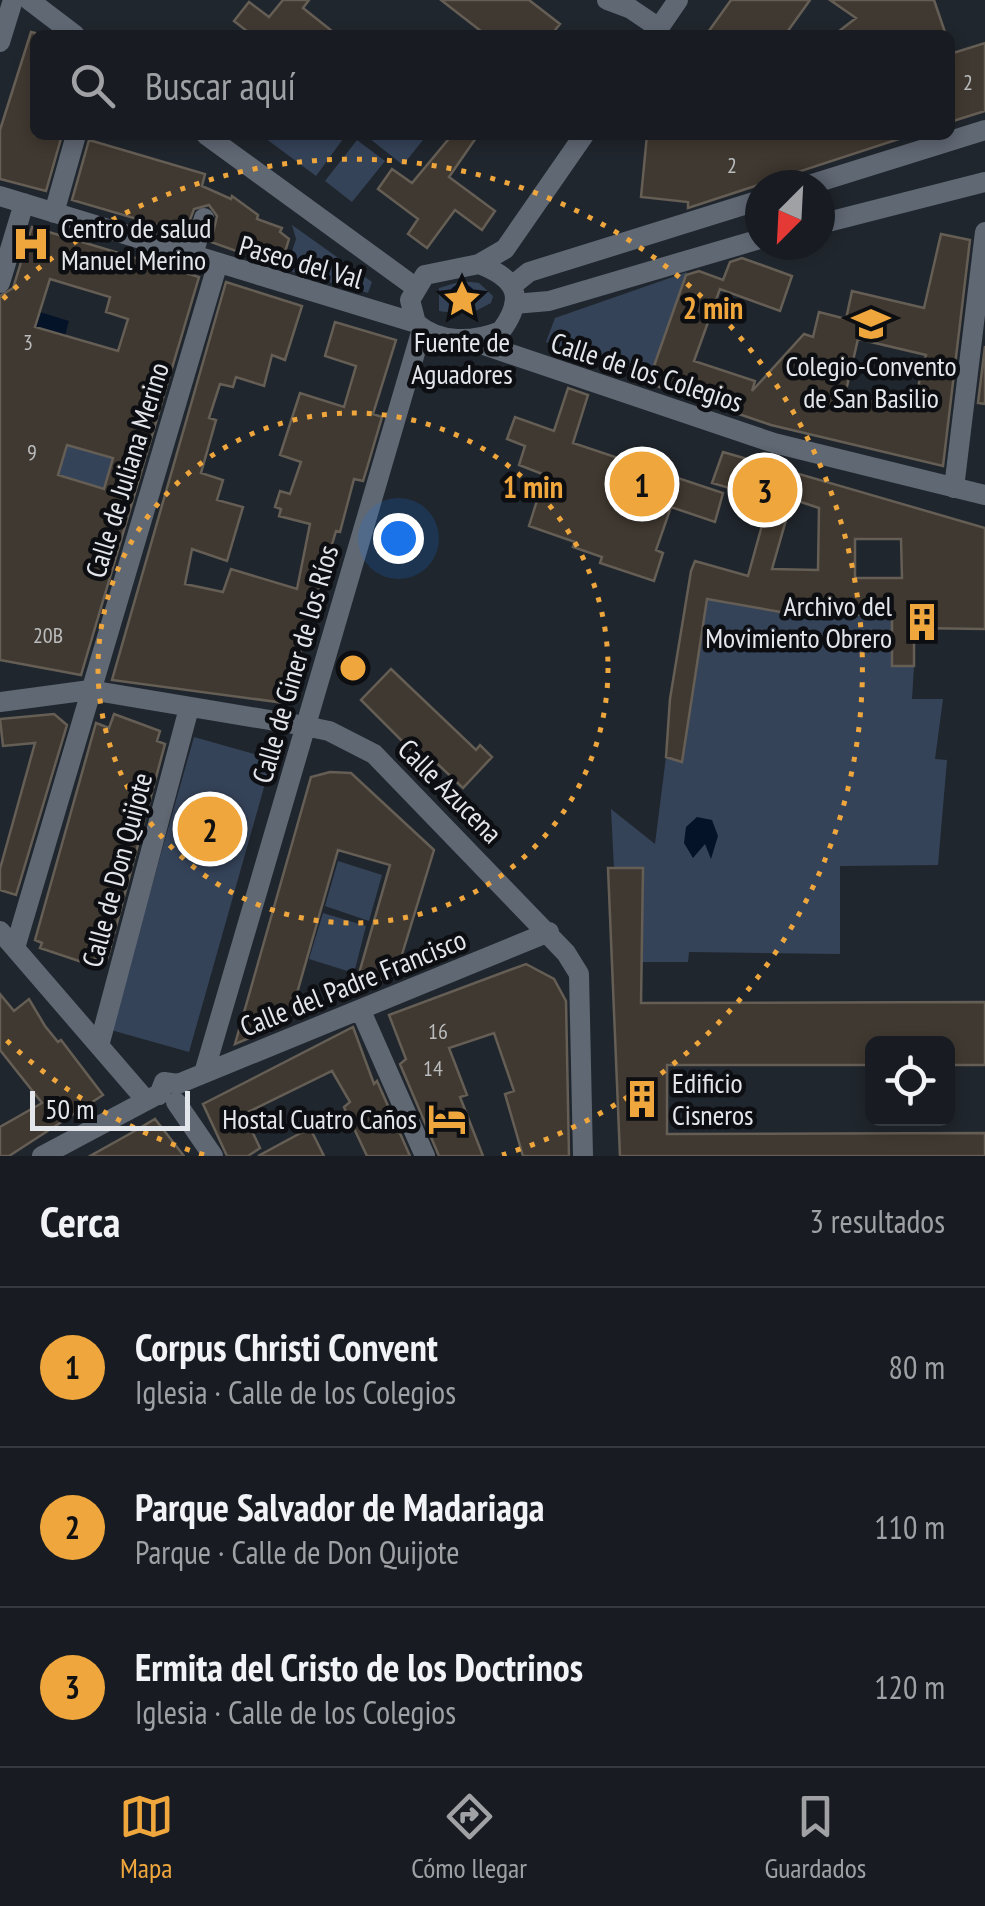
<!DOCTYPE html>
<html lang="es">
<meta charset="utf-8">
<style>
body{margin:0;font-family:"PT Sans Narrow",sans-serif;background:#25292f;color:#f1f3f6}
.controls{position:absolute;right:30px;bottom:30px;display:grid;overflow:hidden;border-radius:15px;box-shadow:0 5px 15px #0003}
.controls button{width:90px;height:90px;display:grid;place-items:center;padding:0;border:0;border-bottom:2px solid #363a40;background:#181c22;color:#f1f3f6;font:50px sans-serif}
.compass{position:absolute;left:745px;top:170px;width:90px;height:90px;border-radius:50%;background:#181c22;box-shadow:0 5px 15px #0003;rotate:204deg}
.scale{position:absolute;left:30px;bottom:25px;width:160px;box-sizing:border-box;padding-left:10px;border:5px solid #e3e7ec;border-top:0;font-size:28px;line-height:35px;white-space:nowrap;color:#e3e7ec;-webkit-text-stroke:8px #0c0e12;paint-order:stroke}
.you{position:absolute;left:398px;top:538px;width:35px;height:35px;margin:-25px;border:8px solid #fff;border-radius:50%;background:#1a73e8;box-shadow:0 0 0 15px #1a73e833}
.badge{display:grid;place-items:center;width:65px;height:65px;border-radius:50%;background:#efa73d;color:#111;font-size:32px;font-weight:700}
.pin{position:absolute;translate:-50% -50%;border:5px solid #fff;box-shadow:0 2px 10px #0006}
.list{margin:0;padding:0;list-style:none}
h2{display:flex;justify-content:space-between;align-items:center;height:130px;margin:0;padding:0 40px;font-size:42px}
h2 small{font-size:32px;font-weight:400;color:#9fa1a5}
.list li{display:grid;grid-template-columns:65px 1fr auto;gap:30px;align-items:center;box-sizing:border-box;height:160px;padding:0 40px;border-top:2px solid #363a40}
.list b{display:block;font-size:38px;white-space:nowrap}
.list p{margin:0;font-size:32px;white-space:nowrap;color:#9fa1a5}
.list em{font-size:32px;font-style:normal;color:#9fa1a5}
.icon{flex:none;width:55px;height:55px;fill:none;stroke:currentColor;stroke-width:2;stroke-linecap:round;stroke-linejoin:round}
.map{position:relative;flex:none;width:985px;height:1156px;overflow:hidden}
.search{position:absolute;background:#181c22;box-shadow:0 5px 15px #0003;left:30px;right:30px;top:30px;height:110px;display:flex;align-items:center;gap:25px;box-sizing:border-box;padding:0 35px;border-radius:15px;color:#9fa1a5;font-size:38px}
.sheet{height:610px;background:#181c22}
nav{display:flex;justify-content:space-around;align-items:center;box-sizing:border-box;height:140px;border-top:2px solid #363a40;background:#181c22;font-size:28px;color:#9fa1a5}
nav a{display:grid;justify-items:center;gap:5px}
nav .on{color:#efa73d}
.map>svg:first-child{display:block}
</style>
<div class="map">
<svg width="985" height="1156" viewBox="0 0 985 1156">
<rect width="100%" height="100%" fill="#20262d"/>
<path fill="#354359" d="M261,135h85l-30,41z
M365,135h62l-24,30z
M357,140l28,21 -33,41 -27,-21z
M292,225l80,57 -4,11 -82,-23 10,-31z
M687,272l-38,107 -103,-37 9,-24z
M462,281l17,2 14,13 -2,7 -23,12 -29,-4v-23z
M67,445l46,13 -9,31 -46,-14z
M707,599l85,15 100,1 22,51 -2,33h31l-8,60 12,1 -9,105 -98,1v88l-151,-2 -1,10h-47l2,-93 -29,-1 -3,-59 44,35 11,-87 16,4z
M194,737l78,22 -83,293 -78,-22z
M338,861l44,14 -13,46 -44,-15z
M323,913l43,13 -12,47 -45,-14z"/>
<path fill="#051329" d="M448 298a14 14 0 1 1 28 0a14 14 0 1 1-28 0Z
M40,312l29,9 -4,15 -30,-9z
M697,817l15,3 6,16 -7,23 -6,-15 -12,14 -9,-15 2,-16z"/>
<path fill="#403931" stroke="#655e55" stroke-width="2.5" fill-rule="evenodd" d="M283,0h26l-6,8 34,27h-85l-18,-14 15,-19 20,15z
M441,0h88l31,24 -9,11h-65z
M731,0h79l-25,35h-79z
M830,0h104l12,35h-112l22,-17z
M31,32l4,1v102h27l-16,56 -46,-12v-49z
M985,43v68l-35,11v-68z
M452,135h26l-29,42 46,34 -13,19 -27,-20 -28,38 -19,-14 10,-15 -40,-30 14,-20 20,14z
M647,135h254l1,3 -214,70v-6l-47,-5z
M89,140l116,34 -3,12 29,13 1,-3 26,19 -1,4 25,9 -2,4 9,7 -7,23 -12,1 -59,-21 6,-26 -8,-11 -15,4 -9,24 -113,-33z
M32,227l167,50 -118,398 -81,-15v-364l13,-8zM50,279l60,18 -4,15 22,7 -10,32 -83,-24zM67,445l46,13 -9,31 -46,-14z
M941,234l29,6 -27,226 -172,-41 -123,-42 38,-108 13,-4 24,9 7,-18 12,-4 50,18 -12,35 -60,-22 -26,72 61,20 -3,10 52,-57 9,3 6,-25 27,7 6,-28 72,17zM858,339l68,16 -14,56 -67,-16z
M226,282l76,24 -17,54 -13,-5 -8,31 -28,-9 -3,10 -13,-3 -11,34 7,2 -15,53 22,7 -6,20 26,7 -16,54 -35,-12 -7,35 38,8 8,-23 66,20 13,-65 -31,-8 2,-7 -6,-2 5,-16 10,3 11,-32 -21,-7 20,-62 44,14 12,-41 -31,-10 10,-34 61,18 -23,74 9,3 -15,51 -4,13 -9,-2 -14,53 -4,-1 -51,172 -173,-23z
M985,346v58l-7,-1z
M568,388l20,7 -15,48 150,50 -8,29 -44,-15 -15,43 7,3 -9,28 -54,-18 2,-6 -29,-10 2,-5 -46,-16 16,-51 -26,-10 6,-19 -18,-7 8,-22 39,14z
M723,452l262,76v101l-71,-1v38h-22v-51l-100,-1 -85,-15 -25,163 -16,-5 4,-58 21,-128 4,-10 53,15 16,-58 -5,-2 5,-18 -52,-15zM792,499l27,9 -1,62 -46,-1zM855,539h46l1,39h-47z
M391,669l85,81 4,-5 12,12 -29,31 -36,-34 -6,6 -60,-60z
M54,714l13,11 -51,170 -16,-5v-21l35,-126 -32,3 -3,-27z
M114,714l46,17 -3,10 8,3 -56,209 -3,9 -11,-3 -1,7 -54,-18 2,-5 -7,-3 61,-217 13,5z
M330,772l21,1 83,77 -38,124 -29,12 -7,-16 30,-105 -52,-15 -49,171 -54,23 76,-267z
M608,868h35l-2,135 344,-1v63h-37v-21h-76v21h-205v69l318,-1v23h-365z
M526,964l28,15 12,22 3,155h-46l-18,-62 9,-3 -20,-58 -45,15 18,47 -7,2 23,59h-44l-39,-92 6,-5 -17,-44z
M0,994l14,17 15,-12 16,27 13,16 3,-2 42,55 -94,61h-9v-29l42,-24 -42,-53z
M353,1027l21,57 3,-3 33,75h-43l-23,-49 6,-5 -18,-31 -88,43 16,34 -12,8h-21l-24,-52z
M155,1119l29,37h-94l43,-24z
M310,1128l14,28h-66z"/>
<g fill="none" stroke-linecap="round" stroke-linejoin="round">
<path stroke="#606874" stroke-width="20" d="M29,0l46,35
M607,0l24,9 28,19
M654,35l24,-35
M0,42l13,-42
M206,135l209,152
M809,185l176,-55
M0,196l416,127
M54,213l22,-78
M820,224l165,-42
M192,258l12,-40
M479,264c36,14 48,32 22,67 -28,11 -61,13 -85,-8l-6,-23 15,-25z
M479,264l26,-15 79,-114
M0,283l24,-80
M513,285l16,-13 231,-72
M514,304l35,-3 211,-62
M469,340l305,103 211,52
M954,488l31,-256
M0,702l90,-12 215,36 24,5 45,23 192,199 13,21 4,182
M0,931l145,168
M15,948l202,-682
M361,1011l64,145
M99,1046l90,-338
M204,1073l218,-744
M159,1095l5,-13 14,2 371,-152
M176,1102l37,54
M42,1156l113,-60"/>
</g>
<g fill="none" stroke="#efa73d" stroke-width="5" stroke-dasharray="5 10">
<circle cx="353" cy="668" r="255"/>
<path d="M204 1155A509 509 0 0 1 3 1037M3 299A509 509 0 1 1 502 1155"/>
</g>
<defs>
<g id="hospital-bare" transform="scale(3)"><path d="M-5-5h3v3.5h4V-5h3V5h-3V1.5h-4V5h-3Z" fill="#efa73d" stroke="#0c0e12" stroke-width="2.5" paint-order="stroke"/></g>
<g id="sight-bare" transform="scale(3)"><path d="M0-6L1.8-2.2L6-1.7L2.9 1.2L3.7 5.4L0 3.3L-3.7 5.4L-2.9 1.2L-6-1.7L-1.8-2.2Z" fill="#efa73d" stroke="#0c0e12" stroke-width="2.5" paint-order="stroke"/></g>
<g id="university-bare" transform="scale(3)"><path d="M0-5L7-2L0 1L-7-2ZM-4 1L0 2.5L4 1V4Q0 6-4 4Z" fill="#efa73d" stroke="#0c0e12" stroke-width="2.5" paint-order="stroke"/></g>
<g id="building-bare" transform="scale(3)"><path d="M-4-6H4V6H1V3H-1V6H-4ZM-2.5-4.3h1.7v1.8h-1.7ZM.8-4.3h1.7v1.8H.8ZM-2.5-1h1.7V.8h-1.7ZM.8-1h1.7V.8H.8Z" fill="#efa73d" stroke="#0c0e12" stroke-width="2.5" paint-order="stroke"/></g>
<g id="hotel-bare" transform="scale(3)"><path d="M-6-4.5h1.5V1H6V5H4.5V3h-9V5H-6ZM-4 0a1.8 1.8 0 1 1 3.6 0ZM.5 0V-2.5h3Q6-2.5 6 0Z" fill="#efa73d" stroke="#0c0e12" stroke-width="2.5" paint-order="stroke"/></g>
</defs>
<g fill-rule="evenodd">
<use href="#hospital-bare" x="31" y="244"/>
<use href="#sight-bare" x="462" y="299"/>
<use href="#university-bare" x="871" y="324"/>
<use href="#building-bare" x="922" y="622"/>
<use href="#building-bare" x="642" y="1099"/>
<use href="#hotel-bare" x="447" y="1119"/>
</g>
<g text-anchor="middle" stroke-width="9" stroke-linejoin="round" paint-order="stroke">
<g font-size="22" fill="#babcbd">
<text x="968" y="90">2</text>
<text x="732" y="173">2</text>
<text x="28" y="350">3</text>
<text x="32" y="460">9</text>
<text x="48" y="643">20B</text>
<text x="438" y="1039">16</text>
<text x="433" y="1076">14</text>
</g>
<g font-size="28" fill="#e3e7ec" stroke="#0c0e12" text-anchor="start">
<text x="61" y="238">Centro de salud<tspan x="61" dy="32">Manuel Merino</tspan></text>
<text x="462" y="352" text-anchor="middle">Fuente de<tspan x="462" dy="32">Aguadores</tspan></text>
<text x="871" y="376" text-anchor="middle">Colegio-Convento<tspan x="871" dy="32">de San Basilio</tspan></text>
<text x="892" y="616" text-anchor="end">Archivo del<tspan x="892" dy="32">Movimiento Obrero</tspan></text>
<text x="672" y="1093">Edificio<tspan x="672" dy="32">Cisneros</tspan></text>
<text x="417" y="1129" text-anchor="end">Hostal Cuatro Caños</text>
</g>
<g font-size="28" fill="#e3e7ec" stroke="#0c0e12">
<text transform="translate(301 262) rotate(16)" y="10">Paseo del Val</text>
<text transform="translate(647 372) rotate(18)" y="10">Calle de los Colegios</text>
<text transform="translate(127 470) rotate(-73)" y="10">Calle de Juliana Merino</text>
<text transform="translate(295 664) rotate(-74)" y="10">Calle de Giner de los Ríos</text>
<text transform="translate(450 791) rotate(45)" y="10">Calle Azucena</text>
<text transform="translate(117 870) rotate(-75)" y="10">Calle de Don Quijote</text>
<text transform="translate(353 983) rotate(-22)" y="10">Calle del Padre Francisco</text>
</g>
</g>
<circle cx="353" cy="668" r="15" fill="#efa73d" stroke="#0c0e12" stroke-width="5"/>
<g font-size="30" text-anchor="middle" font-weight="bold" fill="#efa73d" stroke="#0c0e12" stroke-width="9" stroke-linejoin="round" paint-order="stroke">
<text x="713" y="319">2 min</text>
<text x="533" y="498">1 min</text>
</g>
</svg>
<div class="controls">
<button><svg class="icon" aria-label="locate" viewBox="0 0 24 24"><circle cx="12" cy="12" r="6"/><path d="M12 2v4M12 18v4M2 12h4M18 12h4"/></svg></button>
</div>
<svg class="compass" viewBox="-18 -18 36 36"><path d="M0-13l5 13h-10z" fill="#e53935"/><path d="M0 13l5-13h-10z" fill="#9fa1a5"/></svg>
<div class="scale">50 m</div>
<div class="you"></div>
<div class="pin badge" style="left:642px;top:484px">1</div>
<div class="pin badge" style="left:210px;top:829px">2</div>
<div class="pin badge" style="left:765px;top:490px">3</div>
<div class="search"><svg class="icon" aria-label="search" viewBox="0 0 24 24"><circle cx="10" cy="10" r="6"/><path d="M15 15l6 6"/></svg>Buscar aquí</div>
</div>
<section class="sheet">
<h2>Cerca<small>3 resultados</small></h2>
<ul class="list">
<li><span class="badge">1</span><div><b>Corpus Christi Convent</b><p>Iglesia · Calle de los Colegios</p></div><em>80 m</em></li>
<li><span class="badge">2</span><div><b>Parque Salvador de Madariaga</b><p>Parque · Calle de Don Quijote</p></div><em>110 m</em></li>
<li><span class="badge">3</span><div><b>Ermita del Cristo de los Doctrinos</b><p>Iglesia · Calle de los Colegios</p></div><em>120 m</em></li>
</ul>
</section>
<nav>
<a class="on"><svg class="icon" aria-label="map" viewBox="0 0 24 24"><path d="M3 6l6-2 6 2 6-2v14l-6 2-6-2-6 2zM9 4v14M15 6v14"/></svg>Mapa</a>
<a><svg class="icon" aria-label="directions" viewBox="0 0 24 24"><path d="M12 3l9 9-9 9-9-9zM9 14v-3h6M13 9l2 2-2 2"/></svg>Cómo llegar</a>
<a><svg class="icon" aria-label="saved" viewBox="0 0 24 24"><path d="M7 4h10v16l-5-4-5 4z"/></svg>Guardados</a>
</nav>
